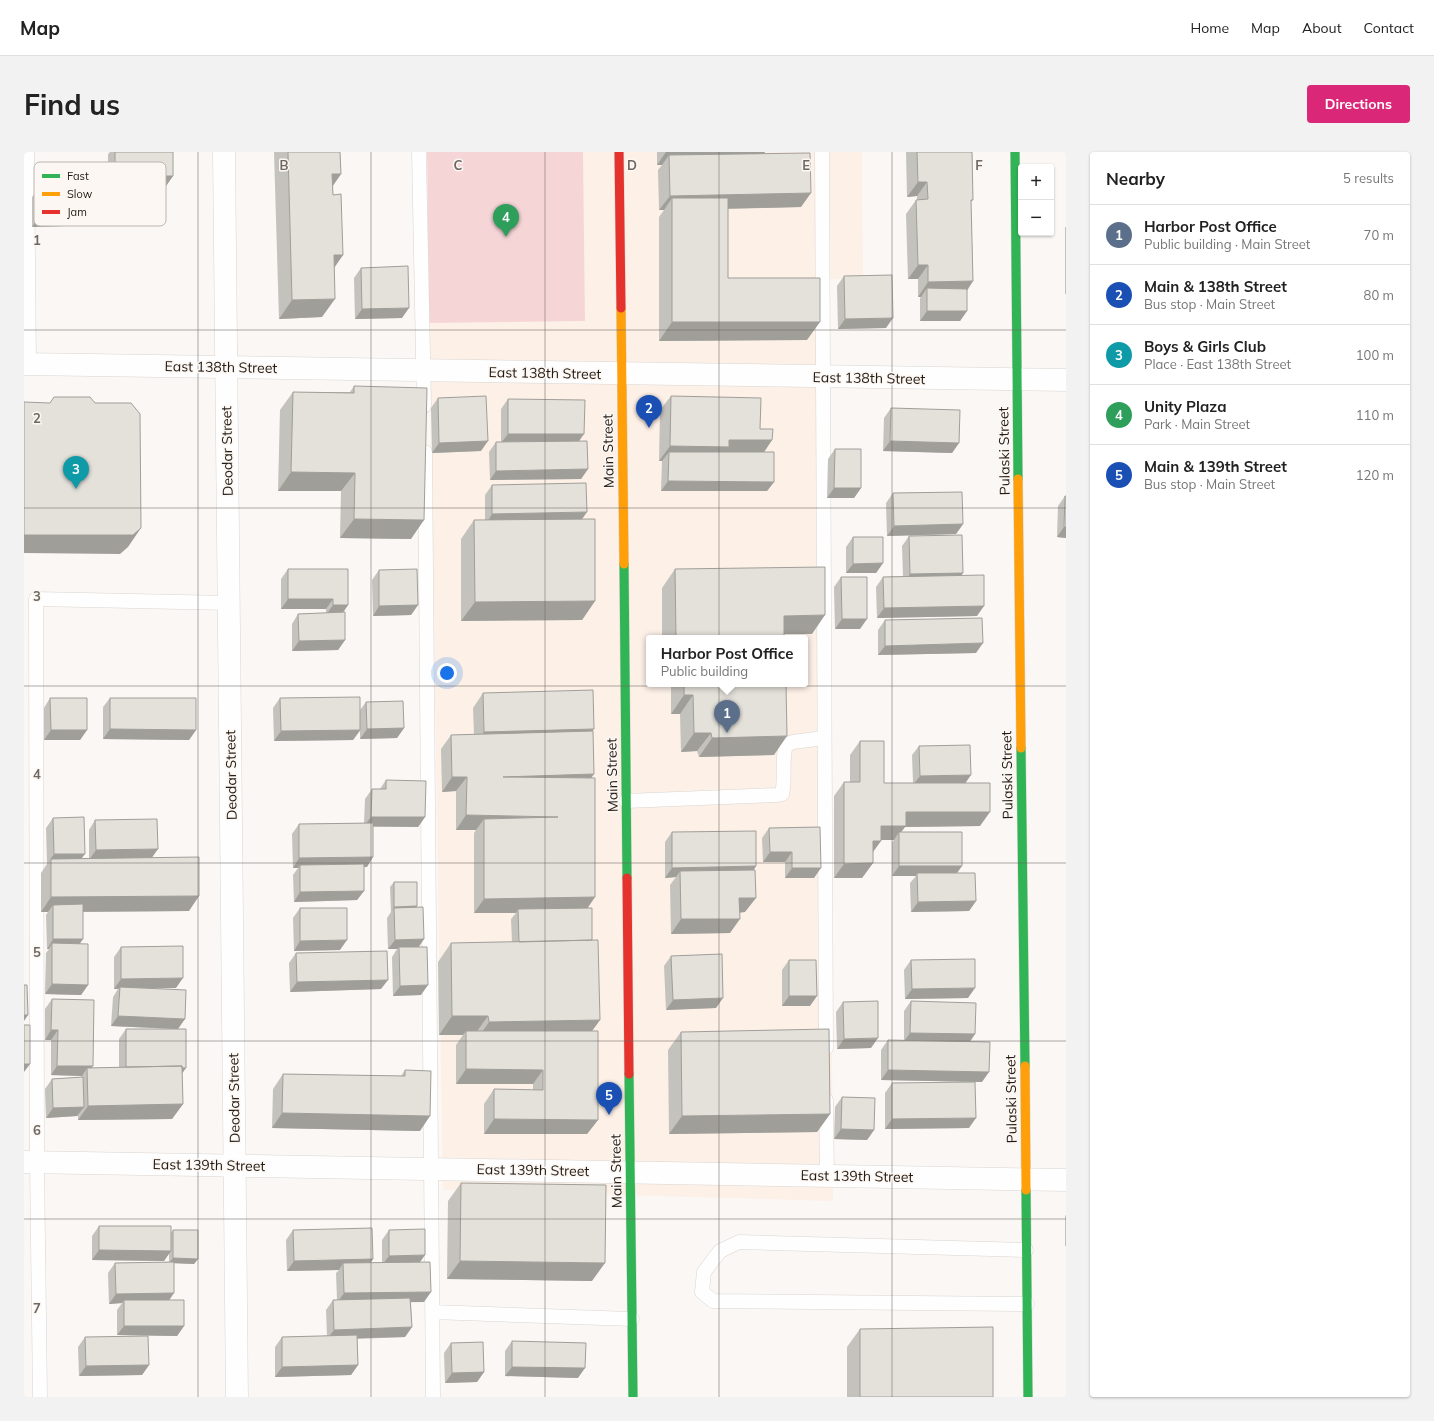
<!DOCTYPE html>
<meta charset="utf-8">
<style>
body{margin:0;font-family:Mulish,sans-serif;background:#f2f2f2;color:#222}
.controls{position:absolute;right:12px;top:12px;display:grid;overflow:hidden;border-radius:4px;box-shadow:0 1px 3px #0004}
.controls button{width:36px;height:36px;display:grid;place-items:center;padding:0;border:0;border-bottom:1px solid #e0e0e0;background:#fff;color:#222;font:20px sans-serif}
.you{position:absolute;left:423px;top:521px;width:14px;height:14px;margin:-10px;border:3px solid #fff;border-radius:50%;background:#1a73e8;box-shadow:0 0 0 6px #1a73e833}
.badge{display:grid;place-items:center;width:26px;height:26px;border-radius:50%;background:#db2777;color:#fff;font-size:13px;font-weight:700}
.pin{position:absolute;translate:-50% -33px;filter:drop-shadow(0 1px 2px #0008)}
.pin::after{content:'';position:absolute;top:21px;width:14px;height:12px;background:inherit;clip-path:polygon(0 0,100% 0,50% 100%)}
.popup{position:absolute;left:622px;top:483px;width:162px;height:52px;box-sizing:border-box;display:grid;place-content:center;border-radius:4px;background:#fff;filter:drop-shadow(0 1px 3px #0005);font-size:13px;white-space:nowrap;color:#767676}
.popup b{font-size:15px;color:#222}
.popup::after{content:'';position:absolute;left:50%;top:100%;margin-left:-8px;border:8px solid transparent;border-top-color:#fff}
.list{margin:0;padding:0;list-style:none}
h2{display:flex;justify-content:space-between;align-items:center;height:52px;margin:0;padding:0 16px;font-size:17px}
h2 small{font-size:13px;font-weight:400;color:#767676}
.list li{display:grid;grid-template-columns:26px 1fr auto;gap:12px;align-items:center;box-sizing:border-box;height:60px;padding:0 16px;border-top:1px solid #e0e0e0}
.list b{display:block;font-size:15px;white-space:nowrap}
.list p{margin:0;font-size:13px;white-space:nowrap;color:#767676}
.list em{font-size:13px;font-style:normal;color:#767676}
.map{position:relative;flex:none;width:1042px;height:1245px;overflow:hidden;border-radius:4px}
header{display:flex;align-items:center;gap:24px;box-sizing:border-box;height:56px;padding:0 20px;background:#fff;border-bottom:1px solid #e0e0e0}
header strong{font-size:19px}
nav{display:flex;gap:22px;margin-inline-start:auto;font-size:14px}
.intro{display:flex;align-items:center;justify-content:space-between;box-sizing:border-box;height:96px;padding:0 24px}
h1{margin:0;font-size:28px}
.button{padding:10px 18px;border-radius:4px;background:#db2777;color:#fff;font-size:14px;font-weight:700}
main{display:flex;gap:24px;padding:0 24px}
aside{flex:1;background:#fff;border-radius:4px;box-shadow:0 1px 3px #0004}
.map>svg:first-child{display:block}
</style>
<header>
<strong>Map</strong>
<nav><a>Home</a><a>Map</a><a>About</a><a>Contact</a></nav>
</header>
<div class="intro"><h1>Find us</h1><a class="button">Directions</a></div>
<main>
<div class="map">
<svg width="1042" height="1245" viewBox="0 0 1042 1245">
<rect width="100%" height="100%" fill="#faf7f5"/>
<path fill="#fcf0e7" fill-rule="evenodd" d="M559,0h279l1,127h-34l-1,136 5,786 -390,-11 -14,-867 156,-2zM625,486h156v46h-156z"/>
<path fill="#f6d5d7" d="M403,0h156l2,169 -156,2z"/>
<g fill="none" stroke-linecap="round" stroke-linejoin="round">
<g stroke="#dad5d0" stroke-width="15">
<path id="lane" d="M3,0l2,212
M395,0l5,254
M798,0l4,896
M401,300l8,945
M602,649l151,-6 5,-1c4,-16 -1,-33 4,-49l7,-3 31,-4
M802,948l1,76
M1002,1098l-287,-8 -19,9 -16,21 -2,20 11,9 314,3
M408,1160l200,7
M16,1245l-3,-235 -1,-563 193,4"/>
</g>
<g stroke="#dad5d0" stroke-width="23">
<path id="street" d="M200,0l13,1245
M0,212l1042,16
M0,1010l1042,18"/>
</g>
<g stroke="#dad5d0" stroke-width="10">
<path id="fast" d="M991,0l3,327
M600,412l3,314
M997,596l4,318
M605,922l4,323
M1002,1038l2,207"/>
</g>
<g stroke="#dad5d0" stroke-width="10">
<path id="slow" d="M597,156l3,256
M994,327l3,269
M1001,914l1,124"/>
</g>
<g stroke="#dad5d0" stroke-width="10">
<path id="jam" d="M595,0l2,156
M603,726l2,196"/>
</g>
<use href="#lane" stroke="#fefefe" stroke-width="14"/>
<use href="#street" stroke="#fefefe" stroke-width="22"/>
<use href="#fast" stroke="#30b455" stroke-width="9"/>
<use href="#slow" stroke="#ff9f0a" stroke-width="9"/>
<use href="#jam" stroke="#e5322d" stroke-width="9"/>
</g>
<path fill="#c4c2bc" d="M86,0h63v24l-7,10h-58v-32z
M250,0h66l1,22 -9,12 1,9 10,60 -9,12 -12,50 -43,2z
M633,0h108l-1,1 37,54 -73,2v69l79,62 -148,1v-124l5,-7h-5l-1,-40 4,-5h-5z
M882,0h66l1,48 -2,2 2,79 -6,10v20l-7,10h-40v-23l1,-1h-3v-18h-10l-2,-65 10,-14h1v-4l-10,1z
M15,35l58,38 -65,2v-30z
M1041,75h1v67h-1z
M337,116l41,50 -47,1 -1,-41z
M820,124l42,52 -48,1 -1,-43z
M330,234l57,153 -71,-1 1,-47h-63l2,-81 13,-18h57z
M647,244l89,33 12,11 -8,12 10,30 -7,9h-106l1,-30h-3l1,-51z
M414,246l43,53 -49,2 -1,-45z
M484,247l72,42 8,28 -7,10 -91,1 -1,-28 7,-10h5v-33z
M867,256l68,35 -7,10 -69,-2 1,-33z
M811,297l26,39 -7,10h-27l1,-39z
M468,333l90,34 13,82 -13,19 -121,1v-82l13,-19h11v-25z
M869,341l70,31 -7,10 -69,2 -1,-33z
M1041,344h1v42l-9,-1 1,-31z
M885,384l52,39 16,41 -100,2 -1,-31 7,-10 20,-1 -1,-30z
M829,385l30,26 -7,10h-30v-26z
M264,417l60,36 -5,8 2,27 -7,10 -46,1v-27l6,-10 28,-1v-4h-45v-30z
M651,417l137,65h-28v4h-122v-50z
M355,418l39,35 -7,10 -38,1 -1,-36z
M817,425l19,52h-25l-1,-42z
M861,468l91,33 -98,2v-25z
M647,532h115l-12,71 -75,2 -2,-6 -16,1 -1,-38h-9z
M459,541l109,38 -4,177 4,32 8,80 -8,11 6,89 -11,14h-103v-30l10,-15 39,1v-6h-77v-39l7,-10h-24l-1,-73 13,-19 61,-1 -1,-23 5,-6h-42v-80l2,-3h-20v-39l-14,1 -1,-43 10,-14 23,-1 -1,-26z
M26,546l37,32 -7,10h-36v-32z
M86,546l86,32 -7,10 -86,-1v-32z
M256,546l80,12 6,-8 38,26 -7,10 -37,1v-8l-7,9 -79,1 -1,-33z
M836,589l24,42h29l-1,-28 7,-9 46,37 15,43 -75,1 -4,5 56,41 19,28 -7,10 -58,1 -1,-29 6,-7h-24v-34l2,-2h-13l-8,12v11l-11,15h-28v-82l10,-14h6v-27z
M362,628l39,37 -7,10h-45l-6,40h-3v24l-7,9 -63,2 -1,-27 5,-7h-5l-1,-34 7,-10 65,-1 1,-24 7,-10h8z
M29,666l28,40h8v-28l6,-10 57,38 37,53 -106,1v27l-4,5 9,41 -7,10 -36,-1 1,-41 3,-4h-2l-1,-34 2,-3h-7v-39l6,-9 -1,-36z
M796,675l-6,51h-29v-16h-22l-1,-24 7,-10z
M648,680l84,34 -2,4 -9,42 -6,1 -9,20 -59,1 -1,-49 6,-8 -11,1v-36z
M370,730l23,25 7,32 -5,8 2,48 -28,1 -1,-39 5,-8h-9l-1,-31 4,-6 -1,-25z
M276,756l40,42 -46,1 -1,-33z
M97,795l55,41h-26l28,41 4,45 1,30 -11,15 -94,1v-4h-1l-31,2 -1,-29 7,-10 28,-1 2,-2 -31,-1v-35h-6v-31l7,-10 39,69 28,-1v-28l7,-10h48l-63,-3 2,-29 5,-8h-4v-32z
M272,801l85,36 -91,3 -1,-29z
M647,804l45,52 -50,2 -2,-44z
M765,808l21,46h-28v-36z
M887,808l57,38 -63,1 -1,-29z
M887,849l64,33 -5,8 12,40 -101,-2v-30l7,-10 16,1v-30z
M819,850l28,46 -34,1 -1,-37z
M657,880l149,82 -13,18 -148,2 -1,-84z
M381,918l15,61 -148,-3 1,-39 10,-15 118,2z
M868,931l77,45 -84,1v-36z
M818,945l32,33 -7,10 -33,-1 1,-32z
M437,1031l131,98 -145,-2 1,-78z
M1042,1063v31h-1v-30z
M75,1074l72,7 2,-3 25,29 -4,5 -20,-1 -5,37 15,26 -7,10 -60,-1v-25l5,-7 -13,1 -1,-31 7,-10 54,-1v-9l-5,8 -72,-1v-24z
M269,1078l80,29 -3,4h12v-23l7,-10 31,32 4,40h-13l1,25 -7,10 -48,2 1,26 -7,10 -76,2v-30l7,-10 45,-1 -1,-26 7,-10h4l-1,-27 3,-3 -52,1 -1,-31z
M836,1177l133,68h-146v-50z
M61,1185l64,28 -7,10 -63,1 -1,-29z
M488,1189l66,37 -73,-2v-25z
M427,1191l33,29 -7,10 -32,1 -1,-30z"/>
<path fill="#a09e99" d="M642,0h99l-8,12 -88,-9 -7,10h-5z
M308,22h9l-13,19z
M91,24h58l-7,10h-58z
M894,30h9l-10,14 -10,1z
M787,41l-10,14 -129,3v-12l-8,12h-5l11,-14z
M80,63l-7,10 -65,2 7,-10z
M310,103h9l-13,19z
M894,113h10l-10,14h-10z
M949,129l-10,15 -36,-8 -6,9h-3l10,-15z
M311,147l-13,18 -43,2 13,-19z
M385,156l-7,10 -47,1 7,-10z
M903,159h40l-7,10h-40z
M869,166l-7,10 -48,1 7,-10z
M648,170h148l-13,18 -148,1z
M484,282h76l-7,10 -76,-1z
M705,288h43l-10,15 -93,-3 -7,9h-3l11,-15z
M464,289l-7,10 -49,2 7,-10z
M866,289l69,2 -7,10 -69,-2z
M564,317l-7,10 -91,1 6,-9z
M267,320l64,1 -14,18h-63z
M644,329l106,1 -7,9h-106z
M810,336h27l-7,10h-27z
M563,360l-7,10 -94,2 6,-10z
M330,367l70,1 -13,19 -71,-1z
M939,372l-7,10 -69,2 7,-10z
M1040,375h2v11l-9,-1z
M117,376l-13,19 -8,7 -96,-1v-18z
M859,411l-7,10h-30l7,-9z
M939,421l-7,10 -53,1 7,-10z
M264,447h45l-7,10h-45z
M571,449l-13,19 -121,1 14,-19z
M309,453h15l-7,10h-15z
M394,453l-7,10 -38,1 6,-10z
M960,454l-7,10 -100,2 7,-10z
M801,463l-13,19h-41l13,-18z
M818,467h25l-7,10h-25z
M321,488l-7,10 -46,1 7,-10z
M959,491l-7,10 -98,2 7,-9z
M660,543h9l-13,19h-9z
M380,576l-7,10 -37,1 7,-10z
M86,577l86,1 -7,10 -86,-1z
M570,577l-11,15 -109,3 10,-15z
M27,578h36l-7,10h-36z
M336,578l-7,10 -79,1 7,-10z
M670,581h17l-14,18 -16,1z
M763,584l-13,19 -75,2 13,-19z
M570,622l-10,14 -81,-11z
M947,623l-7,10h-51l7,-9z
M428,625h15l-11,14 -14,1z
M882,660h84l-10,14 -75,1 -6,8v-3l-5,8h-24l11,-14z
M442,663l92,2 -74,2 -8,11h-20z
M347,665h54l-7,10 -54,-1z
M849,689h8l-11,15z
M134,697l-7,10 -62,1 7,-10z
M746,700h22l-7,10h-22z
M30,702h31l-7,9 -27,-4 -4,5z
M349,705l-6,10 -67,1v-3l-2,3h-5l6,-10z
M849,711l-11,15h-28l10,-14z
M732,714l-7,10 -69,-5 -4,6 -11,1 7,-10z
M875,714h63l-7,10 -38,-3 -1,3h-24z
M768,716h29l-7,10h-29z
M340,739l-7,9 -63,2 6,-10z
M175,744l-10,15 -136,1v-7l-5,7h-7l10,-15z
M571,745l-10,15 -67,-3 -2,4h-42l10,-14z
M715,746h17l-11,14 -16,1z
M952,749l-7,10 -58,1 7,-10z
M393,754l-3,5 -20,-3 -3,4 3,-5z
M657,767h59l-10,14 -59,1z
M29,787h30l-7,10 -24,-6 -3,6h-2z
M400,787l-7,10 -18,-2 -2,2h-9l7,-9z
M323,788l-7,10 -46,1 6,-10z
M159,826l-7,10 -57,1 1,-2 -2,2h-4l7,-10z
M364,828l-7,9 -91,3 7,-10z
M28,832l36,1 -7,10 -36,-1z
M404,833l-7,10 -28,1 7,-10z
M951,836l-7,10 -63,1 7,-10z
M765,844h28l-7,10h-28z
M699,846l-7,10 -50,2 7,-10z
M0,863h4l-4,6z
M94,864l67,3 -7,10 -67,-3z
M428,864h36l-13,18 -9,-3 -3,4h-24z
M576,868l-14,19 -110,2 13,-19z
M27,878h7l-7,10h-6z
M886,881l65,1 -7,10 -65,-1z
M854,886l-7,10 -34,1 7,-10z
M0,912h6l-6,8z
M33,914h36l-6,8v-6l-5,8 -31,-1z
M102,915l60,1 -7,10z
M442,917l77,1 -10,14h-77z
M864,918l101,2 -7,10 -101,-2z
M159,952l-11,15 -94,1 10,-14z
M60,955l-7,9 -31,2 7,-10z
M258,961l148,3 -10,15 -148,-3z
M806,962l-13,18 -148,2 13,-18z
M952,966l-7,10 -84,1 7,-10z
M470,967l104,1 -11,14h-103z
M817,977l33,1 -7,10 -33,-1z
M75,1098l72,1 -7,10 -72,-1z
M401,1103l-7,10h-36l7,-9z
M149,1106l25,1 -4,5 -25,-1z
M349,1107l-7,10 -23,-6 -4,7 -52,1 7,-10z
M436,1109l145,2 -13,18 -145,-2z
M407,1140l-7,10 -87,1 7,-10z
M150,1141l-6,9 -44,-2 -2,3 -13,1 7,-10z
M100,1174h60l-7,10 -60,-1z
M388,1175l-7,10 -78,2 7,-9z
M125,1213l-7,10 -63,1 7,-10z
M334,1213l-7,10 -76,2 7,-10z
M488,1215l73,1 -7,10 -73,-2z
M460,1220l-7,10 -32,1 7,-10z"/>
<path fill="#e4e1db" stroke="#a09e99" d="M91,0h58v24h-58z
M264,0h52l1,22h-9l1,21 8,-1 2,61h-9l1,44 -43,1z
M893,0h55l1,48h-2l2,81 -45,1v-17h-10l-2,-65 12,-1 -1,-17h-9z
M786,1l1,40 -141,3 -1,-41z
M79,33l1,30 -65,2v-30z
M648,46h56v80h92v44h-148z
M384,114l1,42 -47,1 -1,-41z
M868,123l1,43 -48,1 -1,-43z
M903,136l40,1v22h-40z
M330,234l73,2 -3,132 -70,-1 1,-46 -64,-1 2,-80 61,1z
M462,244l2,45 -49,2 -1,-45z
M647,244l90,2 -1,31h13l-1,11h-43v7l-59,-1z
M30,245h36l5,6h36l9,11 1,114 -8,7h-109v-133l26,1z
M484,247l77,1 -1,34h-76z
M867,256l69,2 -1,33 -69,-2z
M563,289l1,28 -92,2v-29z
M811,297h26v39h-27z
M645,300h105v30l-106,-1z
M562,331l1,29 -95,2v-29z
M938,340l1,32 -69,2 -1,-33z
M1041,344h1v31h-2z
M571,367v82l-120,1 -1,-82z
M938,383l1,38 -53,1 -1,-38z
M829,385h30v26l-30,1z
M801,415v48l-41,1v22h-108l-1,-69z
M264,417h60v36h-15v-6h-45z
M393,417l1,36 -39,1v-36z
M960,423v31l-100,2 -1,-31z
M817,425h26v42h-25z
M321,460v28l-46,1 -1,-27z
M958,466l1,25 -98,3v-26z
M660,532h102l1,52 -75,2 -1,-5h-17l-1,-38h-9z
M569,538l1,39 -110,3 -1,-39z
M336,545v33l-79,1 -1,-33z
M26,546h37v32h-36z
M86,546h86v32l-86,-1z
M379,549l1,27 -37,1 -1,-27z
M569,579l1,43 -91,3 92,1v119l-111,2v-80l74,-2 -92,-2 1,-38h-15l-1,-42z
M836,589h24v42h106v29h-84v14h-25v15h-8v22l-29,1v-82h16z
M946,593l1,30 -51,1 -1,-30z
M362,628l40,1 -1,36h-54l1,-28h14z
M60,665l1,37h-31l-1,-36z
M133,667l1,30 -62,1 -1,-30z
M349,671v34l-74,1v-34z
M796,675l1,41h-29v-16h-22l-1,-24z
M732,679v35l-84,2v-36z
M875,680h63v34h-63z
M175,705v39l-148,1v-38z
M340,712v27l-64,1v-27z
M731,718l1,28h-17l1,21h-59l-1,-48z
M893,721h58l1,28 -58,1z
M370,730h23v24l-23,1z
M59,752v35h-30v-34z
M399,755l1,32 -29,1 -1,-32z
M276,756h47v32l-47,1z
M568,756v32l-73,2 -1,-33z
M574,788l2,80 -111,2 -1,-6h-36l-1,-73z
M28,791l36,1v41l-36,-1z
M159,794v32l-62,1v-32z
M375,795h28l1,38 -28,1z
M363,799l1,29 -91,2 -1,-29z
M698,802l1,44 -50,2 -2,-44z
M951,807v29l-63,1 -1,-29z
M765,808h27l1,36h-28z
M0,833h3l1,30h-4z
M96,835l66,3 -1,29 -67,-3z
M28,847l42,1 -1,66h-36l1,-36h-7z
M854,849v37l-34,1 -1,-37z
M887,849l65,2 -1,31 -65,-1z
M0,873h6v39h-6z
M102,877h60v39h-4v-2l-56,1z
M805,877l1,85 -148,2 -1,-84z
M442,879h132v89l-104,-1v-30l49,1v-20l-77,-1z
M864,888l102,2 -1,30 -101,-2z
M158,914l1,38 -95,2 -1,-38z
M381,918l26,1 -1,45 -148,-3 1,-39 122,2z
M59,925l1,30 -31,1 -1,-29z
M951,930l1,36 -84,1v-36z
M818,945l33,1 -1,32 -33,-1z
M437,1031l145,2 -1,78 -145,-2z
M75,1074h72v25l-72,-1z
M348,1076l1,31 -79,2 -1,-31z
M401,1077v26l-36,1v-26z
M149,1078h25v29l-25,-1z
M150,1110v31l-58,1 -1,-31z
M406,1110l1,30 -87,1 -1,-30z
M386,1146l2,29 -78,3 -1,-30z
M100,1148h60v26h-60z
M969,1175v70h-133v-68z
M333,1183l1,30 -76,2v-30z
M124,1184l1,29 -63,1 -1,-29z
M488,1189l74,2 -1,25 -73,-1z
M459,1190l1,30 -32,1 -1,-30z"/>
<path fill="none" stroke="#6e6862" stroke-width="1" stroke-opacity="0.55" d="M174,0v1245M347,0v1245M521,0v1245M695,0v1245M868,0v1245M0,178h1042M0,356h1042M0,534h1042M0,711h1042M0,889h1042M0,1067h1042"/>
<g text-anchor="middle" stroke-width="3" stroke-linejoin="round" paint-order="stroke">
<g font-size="14" fill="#231b13" stroke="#fcf7f3">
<text transform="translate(197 215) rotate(1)" y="5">East 138th Street</text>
<text transform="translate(521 221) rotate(1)" y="5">East 138th Street</text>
<text transform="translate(845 226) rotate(1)" y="5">East 138th Street</text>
<text transform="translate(203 299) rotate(-91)" y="5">Deodar Street</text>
<text transform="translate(584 299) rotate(-91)" y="5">Main Street</text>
<text transform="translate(980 299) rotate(-91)" y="5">Pulaski Street</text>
<text transform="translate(207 623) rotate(-91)" y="5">Deodar Street</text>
<text transform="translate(588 623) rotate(-91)" y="5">Main Street</text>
<text transform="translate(983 623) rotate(-91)" y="5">Pulaski Street</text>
<text transform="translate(210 946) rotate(-91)" y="5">Deodar Street</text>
<text transform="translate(987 947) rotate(-91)" y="5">Pulaski Street</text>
<text transform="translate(185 1013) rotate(1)" y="5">East 139th Street</text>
<text transform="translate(509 1018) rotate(1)" y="5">East 139th Street</text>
<text transform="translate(592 1019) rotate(-91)" y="5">Main Street</text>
<text transform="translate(833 1024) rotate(1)" y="5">East 139th Street</text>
</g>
</g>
<rect x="10" y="10" width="132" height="64" rx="6" fill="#fcf7f3" stroke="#bbb5b0" stroke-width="1"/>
<rect x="18" y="22" width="18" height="4" fill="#30b455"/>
<rect x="18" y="40" width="18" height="4" fill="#ff9f0a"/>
<rect x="18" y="58" width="18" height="4" fill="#e5322d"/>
<g font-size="11" fill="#231b13">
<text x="43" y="28">Fast</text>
<text x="43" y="46">Slow</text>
<text x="43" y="64">Jam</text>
</g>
<g font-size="13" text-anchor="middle" font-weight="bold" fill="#6e6862" stroke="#fcf7f3" stroke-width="3" stroke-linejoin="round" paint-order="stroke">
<text x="260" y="18">B</text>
<text x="434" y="18">C</text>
<text x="608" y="18">D</text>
<text x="782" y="18">E</text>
<text x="955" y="18">F</text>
<text x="13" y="93">1</text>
<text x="13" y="271">2</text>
<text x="13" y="449">3</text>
<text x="13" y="627">4</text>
<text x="13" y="805">5</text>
<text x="13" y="983">6</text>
<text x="13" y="1161">7</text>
</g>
</svg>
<div class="controls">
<button>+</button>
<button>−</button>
</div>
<div class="you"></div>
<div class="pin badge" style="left:703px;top:581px;background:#5c6f8a">1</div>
<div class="popup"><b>Harbor Post Office</b>Public building</div>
<div class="pin badge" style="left:625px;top:276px;background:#1a4fb4">2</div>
<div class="pin badge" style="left:52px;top:337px;background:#0f9aa8">3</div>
<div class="pin badge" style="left:482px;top:85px;background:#2e9e5b">4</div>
<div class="pin badge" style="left:585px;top:963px;background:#1a4fb4">5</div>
</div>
<aside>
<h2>Nearby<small>5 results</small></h2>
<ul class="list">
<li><span class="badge" style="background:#5c6f8a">1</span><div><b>Harbor Post Office</b><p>Public building · Main Street</p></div><em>70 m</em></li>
<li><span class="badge" style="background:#1a4fb4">2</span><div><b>Main &amp; 138th Street</b><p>Bus stop · Main Street</p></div><em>80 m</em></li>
<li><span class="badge" style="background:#0f9aa8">3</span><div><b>Boys &amp; Girls Club</b><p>Place · East 138th Street</p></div><em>100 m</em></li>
<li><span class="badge" style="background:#2e9e5b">4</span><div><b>Unity Plaza</b><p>Park · Main Street</p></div><em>110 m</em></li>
<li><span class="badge" style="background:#1a4fb4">5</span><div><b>Main &amp; 139th Street</b><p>Bus stop · Main Street</p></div><em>120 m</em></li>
</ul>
</aside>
</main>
